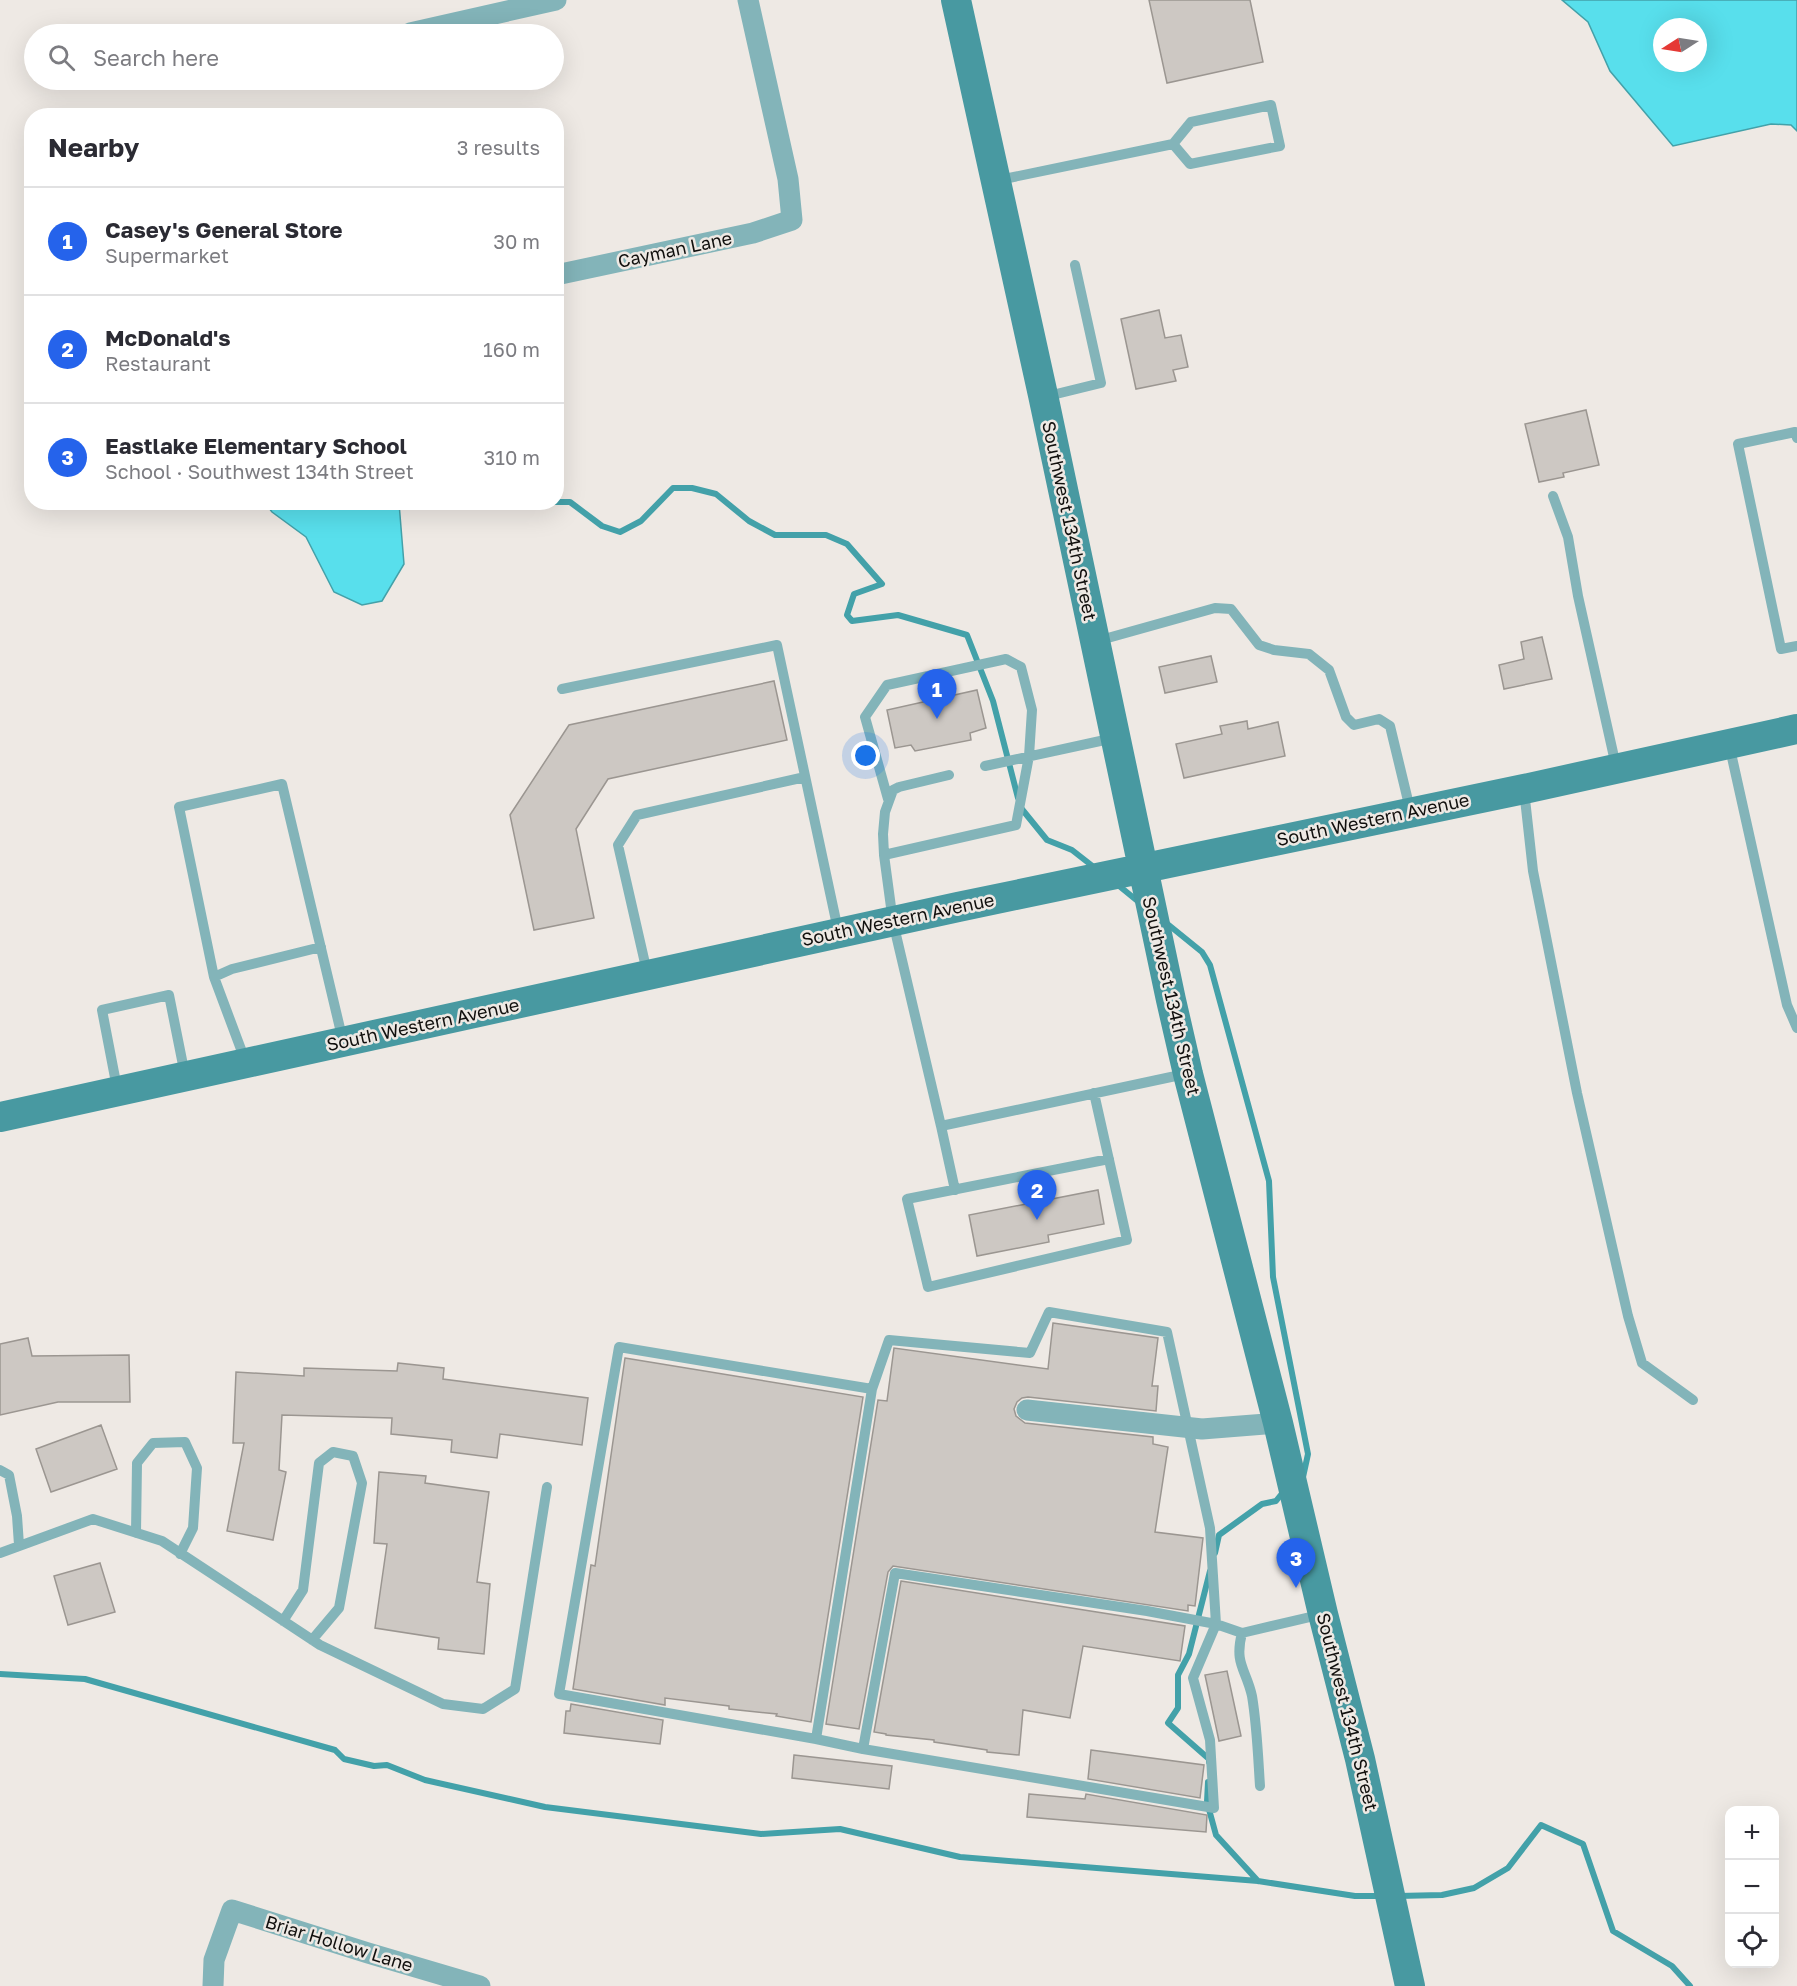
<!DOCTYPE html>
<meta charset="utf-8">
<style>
body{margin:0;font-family:"Golos Text",sans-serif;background:#f2f2f3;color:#2b2b33}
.controls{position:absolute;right:18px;bottom:18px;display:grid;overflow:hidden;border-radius:12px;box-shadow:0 6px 24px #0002}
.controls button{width:54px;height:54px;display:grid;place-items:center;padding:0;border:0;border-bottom:2px solid #e1e1e2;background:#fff;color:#2b2b33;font:30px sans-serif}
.compass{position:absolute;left:1653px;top:18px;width:54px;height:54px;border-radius:50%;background:#fff;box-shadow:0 6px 24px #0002;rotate:258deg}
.you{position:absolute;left:866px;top:756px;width:21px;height:21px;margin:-15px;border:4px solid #fff;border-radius:50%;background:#1a73e8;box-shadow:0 0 0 9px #1a73e833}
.badge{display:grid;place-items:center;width:39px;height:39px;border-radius:50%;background:#2563eb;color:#fff;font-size:20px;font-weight:700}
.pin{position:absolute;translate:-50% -50px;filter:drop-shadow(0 2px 3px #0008)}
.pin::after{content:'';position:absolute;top:32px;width:21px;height:18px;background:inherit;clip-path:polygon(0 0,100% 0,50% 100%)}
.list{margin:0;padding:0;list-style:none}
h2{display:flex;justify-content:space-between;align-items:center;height:78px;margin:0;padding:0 24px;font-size:26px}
h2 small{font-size:20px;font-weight:400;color:#7c7c81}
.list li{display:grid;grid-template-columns:39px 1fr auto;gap:18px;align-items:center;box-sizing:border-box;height:108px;padding:0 24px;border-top:2px solid #e1e1e2}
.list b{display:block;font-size:22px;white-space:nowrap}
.list p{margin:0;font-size:20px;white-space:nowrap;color:#7c7c81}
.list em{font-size:20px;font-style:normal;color:#7c7c81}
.icon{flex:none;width:33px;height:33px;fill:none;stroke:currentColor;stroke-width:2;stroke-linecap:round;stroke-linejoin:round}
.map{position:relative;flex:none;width:1797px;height:1986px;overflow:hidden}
.search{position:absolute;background:#fff;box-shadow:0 6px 24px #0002;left:24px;top:24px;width:540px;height:66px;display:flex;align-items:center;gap:15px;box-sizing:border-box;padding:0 21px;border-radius:33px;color:#7c7c81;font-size:22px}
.panel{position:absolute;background:#fff;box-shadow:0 6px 24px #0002;left:24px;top:108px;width:540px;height:402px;border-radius:24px}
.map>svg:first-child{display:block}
</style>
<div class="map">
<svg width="1797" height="1986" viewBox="0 0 1797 1986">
<rect width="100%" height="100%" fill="#eee9e4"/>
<path fill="#58dfec" stroke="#43a1a9" stroke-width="1.5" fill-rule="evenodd" d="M1562,0h235v131l-6,-6 -20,-1 -98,22 -63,-75 -22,-49zM1662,27h36v36h-36z
M265,503h134l5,61 -22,37 -20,4 -28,-13 -28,-55 -34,-25z"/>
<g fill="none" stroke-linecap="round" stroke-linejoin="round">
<path stroke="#43a1a9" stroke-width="6" d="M556,502h14l32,24 18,6 21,-11 32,-33h19l24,6 33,27 26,14h51l21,9 35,40 -28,10 -7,21 5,6 46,-6 69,20 26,66 25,97
M1021,808l26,32 25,10 23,18
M1118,885l22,18
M1165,922l37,30 8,13 59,216 4,96 35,177 -5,23
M1215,1553l4,-18 43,-31 14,-3 8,-10
M0,1674l85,5 250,71 9,9 30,7 13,-1 38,15 120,27 216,27 79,-5 120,28 298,24 97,15h27
M1209,1762v-3l-41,-36 10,-15v-33l11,-21 21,-83
M1208,1782l-1,20 9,33 42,46
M1398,1896l44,-1 32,-7 34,-20 33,-43 42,19 30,87 59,35 18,20"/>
</g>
<path fill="#cdc8c3" stroke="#9b9691" stroke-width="1.5" d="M1149,0h101l13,62 -96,21z
M1159,310l6,28 16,-3 7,32 -15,3 3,11 -40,8 -15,-70z
M1586,410l13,55 -36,8 1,4 -25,5 -14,-58z
M1542,637l10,42 -48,10 -5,-24 25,-6 -3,-17z
M1211,656l6,26 -52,11 -6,-26z
M774,681l13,59 -179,39 -32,50 18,89 -60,12 -24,-115 59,-90z
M977,690l9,38 -16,5 1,7 -56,11 -4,-6 -16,3 -8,-38z
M1247,721l1,8 30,-7 7,34 -101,22 -8,-34 46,-10 -2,-8z
M1098,1190l6,34 -56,11 1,7 -72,14 -8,-41z
M1053,1323l105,15 -6,48h6l-2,25 -128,-14 -6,1 -5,4 -3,7 2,7 9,7 128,14v7l15,3 -13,85 48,6 -8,68 -7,-1v6l-295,-45 -5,6 -29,157 -33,-5 52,-324 9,1 7,-53 154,21z
M28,1338l4,18 97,-1 1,47h-72l-58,13v-71z
M625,1358l238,39 -52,325 -35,-6 1,-2 -48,-5v-3l-64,-8v7l-92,-16 18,-124 4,1z
M398,1363l46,5 -1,11 145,19 -6,47 -82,-11 -3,24 -46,-6 1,-12 -61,-6 1,-16 -110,-3 -3,55 7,2 -13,68 -46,-9 17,-88h-11l3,-71 68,4v-8l93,3z
M101,1425l16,44 -66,23 -15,-43z
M379,1472l47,4 -1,7 64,9 -12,90 13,2 -6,70 -46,-5 1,-11 -64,-10 12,-84 -13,-1z
M100,1563l15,49 -47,13 -14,-49z
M901,1581l284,45 -5,35 -97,-15 -13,72 -47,-8 -4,45 -32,-3v-2l-53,-8v-2l-48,-5v-1l-12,-2z
M1227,1671l14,65 -22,5 -14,-66z
M571,1704l92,16 -3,24 -96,-11 2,-22h4z
M1091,1750l113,15 -4,33 -112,-19z
M794,1755l98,11 -3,23 -97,-11z
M1029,1794l56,5 1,-5 121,21 -1,17 -179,-15z"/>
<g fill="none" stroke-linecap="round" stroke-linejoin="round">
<path stroke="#83b4b9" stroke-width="10" d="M999,180l174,-36 17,20 90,-18 -9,-41 -80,17 -18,22
M1044,397l57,-14 -26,-118
M1797,438l-2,-6 -57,12 43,205 16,-3
M1553,496l15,41 10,59 38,170
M1097,641l118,-33 16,1 28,36 15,5 35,4 20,16 17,47 8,8 25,-6 11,7 20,83
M562,689l215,-44 61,285
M1729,744l58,261 10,23
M985,766l129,-28
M949,775l-50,12 -6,3 -8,22 -2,22 1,21 9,67 48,204 244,-52
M1524,790l9,81 44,222 51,223 14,47 51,37
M884,855l132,-30 13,-69 3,-46 -11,-43 -15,-8 -119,26 -22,32 23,82
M647,972l-29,-127 19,-30 168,-38
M214,977l18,-8 89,-22
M245,1060l-31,-83 -35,-170 103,-23 61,257
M117,1088l-15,-78 67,-15 16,80
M1094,1093l33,147 -199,47 -21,-88 202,-40
M941,1126l14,64
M0,1470l9,5 8,41 2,29
M136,1533l1,-70 16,-20 32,-1 12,26 -4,60 -13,26
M0,1553l93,-34 69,22 158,104 123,59 40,5 32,-20 32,-202
M283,1621l20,-31 16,-127 14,-11 20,4 9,27 -23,125 -27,32
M816,1739l56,-350
M863,1749l-47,-10 -257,-45 60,-347 253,42 17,-49 141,13 19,-41 118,20 43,196 6,96 -23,54 17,62 4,68 -351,-59 32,-176 252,38 69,13 26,9
M1260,1786c-2,-30 -3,-60 -8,-90 -6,-27 -18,-32 -10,-63l81,-19"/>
<path stroke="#83b4b9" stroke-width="21" d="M410,33l146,-33
M556,275l197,-42 39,-13 -4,-41 -40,-179
M1027,1410l175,19 76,-6
M213,1986l1,-26 18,-50 136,43 112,33"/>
<path stroke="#4899a1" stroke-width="30" d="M956,0l87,395 128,605 17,74 90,349 45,191 37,145 50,227
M0,1117l958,-210 566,-118 273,-60"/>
</g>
<g text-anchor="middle" stroke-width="5" stroke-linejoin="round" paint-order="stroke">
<g font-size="18" fill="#11100e" stroke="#eee9e4">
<text transform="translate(675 250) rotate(-12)" y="6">Cayman Lane</text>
<text transform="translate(1069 521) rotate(78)" y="6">Southwest 134th Street</text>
<text transform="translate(1373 820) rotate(-12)" y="6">South Western Avenue</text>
<text transform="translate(898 920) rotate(-12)" y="6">South Western Avenue</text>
<text transform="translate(1171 996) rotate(77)" y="6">Southwest 134th Street</text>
<text transform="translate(423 1025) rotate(-12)" y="6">South Western Avenue</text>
<text transform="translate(1347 1712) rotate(76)" y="6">Southwest 134th Street</text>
<text transform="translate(339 1944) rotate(17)" y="6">Briar Hollow Lane</text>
</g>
</g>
</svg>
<div class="controls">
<button>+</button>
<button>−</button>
<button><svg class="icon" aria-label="locate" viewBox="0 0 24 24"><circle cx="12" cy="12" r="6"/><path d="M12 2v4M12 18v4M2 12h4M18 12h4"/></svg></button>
</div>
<svg class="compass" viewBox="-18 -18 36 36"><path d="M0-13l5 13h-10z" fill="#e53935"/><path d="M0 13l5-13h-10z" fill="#7c7c81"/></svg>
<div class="you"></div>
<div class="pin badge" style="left:937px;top:719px">1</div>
<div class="pin badge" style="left:1037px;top:1220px">2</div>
<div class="pin badge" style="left:1296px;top:1588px">3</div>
<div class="search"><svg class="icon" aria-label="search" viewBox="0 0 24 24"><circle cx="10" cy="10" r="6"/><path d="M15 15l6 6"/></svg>Search here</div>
<section class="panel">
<h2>Nearby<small>3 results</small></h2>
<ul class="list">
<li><span class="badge">1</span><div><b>Casey's General Store</b><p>Supermarket</p></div><em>30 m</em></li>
<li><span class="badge">2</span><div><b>McDonald's</b><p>Restaurant</p></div><em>160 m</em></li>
<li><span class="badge">3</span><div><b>Eastlake Elementary School</b><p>School · Southwest 134th Street</p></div><em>310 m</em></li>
</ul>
</section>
</div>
